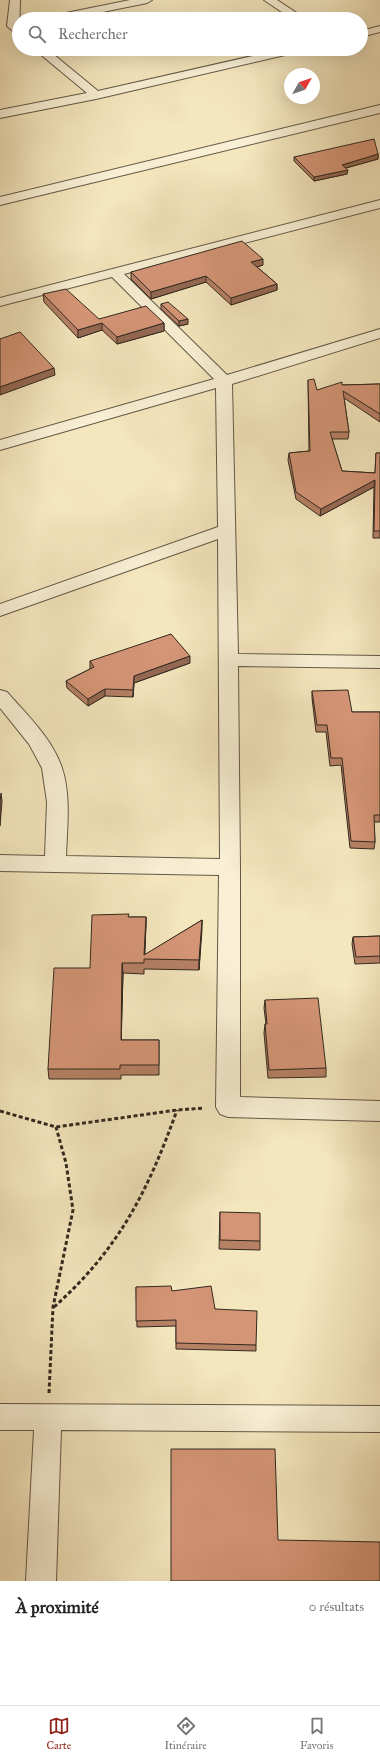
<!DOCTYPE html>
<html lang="fr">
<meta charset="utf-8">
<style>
body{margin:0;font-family:"IM FELL Great Primer",serif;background:#f2f2f2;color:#222}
.compass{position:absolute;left:284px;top:68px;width:36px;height:36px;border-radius:50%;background:#fff;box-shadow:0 4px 16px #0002;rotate:50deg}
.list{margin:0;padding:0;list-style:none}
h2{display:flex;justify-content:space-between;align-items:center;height:52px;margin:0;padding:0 16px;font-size:17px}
h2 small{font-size:13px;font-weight:400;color:#767676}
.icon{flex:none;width:22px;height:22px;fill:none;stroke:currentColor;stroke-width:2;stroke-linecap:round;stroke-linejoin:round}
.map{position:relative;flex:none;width:380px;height:1581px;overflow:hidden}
.search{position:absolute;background:#fff;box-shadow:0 4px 16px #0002;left:12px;right:12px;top:12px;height:44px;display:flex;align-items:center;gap:10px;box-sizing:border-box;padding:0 14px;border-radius:22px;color:#767676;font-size:15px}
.sheet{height:124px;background:#fff}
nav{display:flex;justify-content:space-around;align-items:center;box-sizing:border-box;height:56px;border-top:1px solid #e0e0e0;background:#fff;font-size:11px;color:#767676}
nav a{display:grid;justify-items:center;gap:2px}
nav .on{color:#8f2418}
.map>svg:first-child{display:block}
</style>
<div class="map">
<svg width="380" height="1581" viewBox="0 0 380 1581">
<rect width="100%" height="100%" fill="#f4e6bd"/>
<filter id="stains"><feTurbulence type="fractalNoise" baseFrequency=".005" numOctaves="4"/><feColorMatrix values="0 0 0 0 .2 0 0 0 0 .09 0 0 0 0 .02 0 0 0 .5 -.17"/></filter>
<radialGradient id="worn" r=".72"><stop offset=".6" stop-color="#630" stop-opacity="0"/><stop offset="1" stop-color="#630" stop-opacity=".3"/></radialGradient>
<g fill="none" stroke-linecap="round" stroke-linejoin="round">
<g stroke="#625846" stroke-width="2">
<path id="minor" d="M10,0h10l-1,34 -4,-1 -8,-7z
M130,0h22l-5,3 -79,16h-23l6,-3z
M264,0h13l29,19h-14z
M380,26v6l-19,5v-6z
M34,49h13l51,42 185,-42h21l-6,3 -202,47 -96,19v-8l87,-17z
M380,105v8l-380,92v-8z
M380,200v8l-256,66 103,101 153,-46v9l-148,46 6,270 142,2v12l-142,-2 2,201v230l140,4v20l-152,-4 -8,-3 -4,-7 3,-232 -219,-4v-16l45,1 2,-54 -5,-34 -13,-24 -29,-36v-18l7,2c20,23 45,46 55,76 9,27 5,60 4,88l154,3 -2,-320 -218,77v-12l218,-77 -2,-139 -216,62v-10l214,-61 -102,-102 -112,29v-8z
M0,1404l380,2v26l-319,-2 -5,151h-30l8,-151h-34z"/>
</g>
<path stroke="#32291f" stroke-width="3" stroke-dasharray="4 2.5" stroke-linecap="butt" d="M0,1111l56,16 121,-17 27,-2
M54,1307c65,-58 94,-116 123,-197
M49,1393l4,-86 20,-97 -7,-47 -10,-36"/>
<use href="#minor" fill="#f8efd4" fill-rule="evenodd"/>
</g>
<path fill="#b68065" stroke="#32291f" d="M378,154v5l-32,9 1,6 -33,7 -20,-20v-4z
M263,265l-6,2 20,17v6l-46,15 -25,-23 -55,17 -20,-20v-7z
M43,294l56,25 65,4v8l-47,13 -15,-14 -24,8 -34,-36z
M161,304l27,20 -9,2 -18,-17z
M308,380l9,10 25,-5 38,-1v38l-36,-24 5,34 -1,7h-16l10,32 33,2 1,-20h4v85h-7l1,-51 -54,29 -24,-17 -8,-39 1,-7 20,-2z
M90,661l100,2 -56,20 -1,14 -28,-1 -17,10 -21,-18 -1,-7 24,-12z
M312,691l40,21h28v110h-6l1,20 -1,7 -24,-1 -9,-83 -11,1 -4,-34h-10l-4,-34z
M129,917h17l-1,38 57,-35 -3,50 -55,-1v5l-21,-1 -2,67h38v35h-38v4h-72l-1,-10 42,-101z
M380,936v27l-25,1 -3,-20 1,-7z
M265,1000l61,68v9l-58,1 -4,-45 1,-9h1l-2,-16z
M220,1212l40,29v9l-41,-1z
M136,1287l36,4 43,18 41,36v6l-80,-2v-23l-39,1z"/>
<path fill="#946853" stroke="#32291f" d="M378,154v5l-36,10v-4z
M348,170l-1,4 -33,7v-4z
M263,259v6l-12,4v-7z
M206,276v6l-55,17v-7z
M277,284v6l-46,15v-7z
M188,319v5l-9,2v-5z
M102,323v7l-24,8v-8z
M164,323v8l-47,13v-7z
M54,368l1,7 -55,20v-8z
M375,480l-1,7 -54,29 1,-7z
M190,656v7l-56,20 -1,14 1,-21z
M105,689v7l-17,10v-7z
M1,793l1,8 -2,25v-24z
M146,917v10l-2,32z
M202,920v10l-3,40v-10z
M122,963l1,10 -2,77v-10z"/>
<path fill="#d49576" stroke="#32291f" d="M374,139l4,15 -36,11 6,5 -34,7 -20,-20z
M242,241l21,18 -12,3 26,22 -46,14 -25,-22 -55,16 -20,-20z
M66,289l33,30 47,-13 18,17 -47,14 -15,-14 -24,7 -35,-36z
M168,302l20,17 -9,2 -18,-17z
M20,332l34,36 -54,19v-48z
M314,379l3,11 25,-8v3l38,-1v30l-37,-23 6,41h-19l12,39 33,2 1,-20h4v78h-6l1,-51 -54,29 -25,-17 -7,-39 21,-2 -2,-71z
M171,634l19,22 -56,20 -1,14 -28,-1 -17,10 -22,-18 28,-14 -4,-6z
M348,690l4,22h28v103h-6l1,27 -24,-1 -9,-83h-11l-4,-33h-10l-5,-34z
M129,914l-1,3h18l-2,38 58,-35 -3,40 -55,-1v4h-22l-1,77h38v25h-39v4h-72l6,-101h36l2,-53z
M380,936v20l-24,1 -3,-20z
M318,998l8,70 -57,2 -4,-46h2l-2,-24z
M220,1212l40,1v28l-40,-1z
M171,1286l1,5 39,-5 4,23 42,2 -1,34 -80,-2v-23l-40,1v-34z
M171,1449h104l3,91 102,2v39h-209z"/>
<rect width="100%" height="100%" filter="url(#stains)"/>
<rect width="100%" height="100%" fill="url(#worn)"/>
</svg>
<svg class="compass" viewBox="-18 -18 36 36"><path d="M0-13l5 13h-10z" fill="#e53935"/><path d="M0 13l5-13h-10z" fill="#767676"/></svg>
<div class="search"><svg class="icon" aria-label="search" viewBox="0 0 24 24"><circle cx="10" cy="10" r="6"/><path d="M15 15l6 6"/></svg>Rechercher</div>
</div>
<section class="sheet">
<h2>À proximité<small>0 résultats</small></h2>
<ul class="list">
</ul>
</section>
<nav>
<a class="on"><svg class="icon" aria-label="map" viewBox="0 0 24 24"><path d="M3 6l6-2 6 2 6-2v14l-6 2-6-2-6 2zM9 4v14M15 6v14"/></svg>Carte</a>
<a><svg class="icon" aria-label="directions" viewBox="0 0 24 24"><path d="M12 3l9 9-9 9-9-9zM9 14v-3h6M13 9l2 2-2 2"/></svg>Itinéraire</a>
<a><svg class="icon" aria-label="saved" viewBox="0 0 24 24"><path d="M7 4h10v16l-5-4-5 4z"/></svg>Favoris</a>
</nav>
